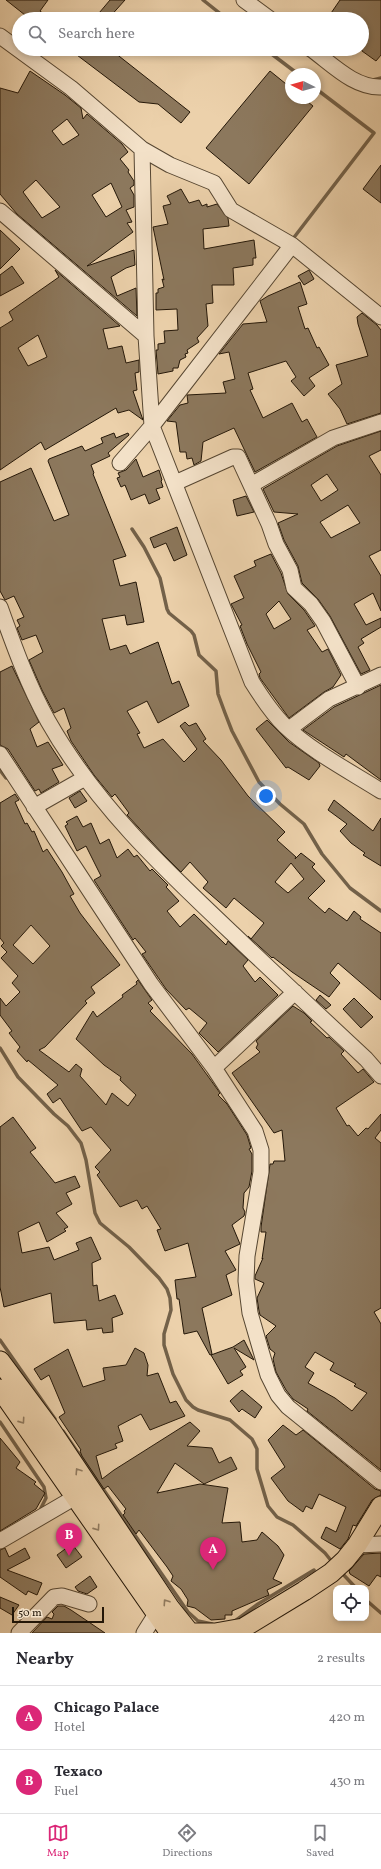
<!DOCTYPE html>
<style>
body{margin:0;font-family:Vollkorn,serif;background:#f2f2f3;color:#2b2b33}
.controls{position:absolute;right:12px;bottom:12px;display:grid;overflow:hidden;border-radius:8px;box-shadow:0 2px 6px #0003}
.controls button{width:36px;height:36px;display:grid;place-items:center;padding:0;border:0;border-bottom:1px solid #e1e1e2;background:#fff;color:#2b2b33;font:20px sans-serif}
.compass{position:absolute;left:285px;top:68px;width:36px;height:36px;border-radius:50%;background:#fff;box-shadow:0 2px 6px #0003;rotate:275deg}
.scale{position:absolute;left:12px;bottom:10px;width:92px;box-sizing:border-box;padding-left:4px;border:2px solid #241708;border-top:0;font-size:11px;line-height:14px;white-space:nowrap;color:#241708;-webkit-text-stroke:3px #f3e1c8;paint-order:stroke}
.you{position:absolute;left:266px;top:796px;width:14px;height:14px;margin:-10px;border:3px solid #fff;border-radius:50%;background:#1a73e8;box-shadow:0 0 0 6px #1a73e833}
.badge{display:grid;place-items:center;width:26px;height:26px;border-radius:50%;background:#db2777;color:#fff;font-size:13px;font-weight:700}
.pin{position:absolute;translate:-50% -33px;filter:drop-shadow(0 1px 2px #0008)}
.pin::after{content:'';position:absolute;top:21px;width:14px;height:12px;background:inherit;clip-path:polygon(0 0,100% 0,50% 100%)}
.list{margin:0;padding:0;list-style:none}
h2{display:flex;justify-content:space-between;align-items:center;height:52px;margin:0;padding:0 16px;font-size:17px}
h2 small{font-size:13px;font-weight:400;color:#7c7c81}
.list li{display:grid;grid-template-columns:26px 1fr auto;gap:12px;align-items:center;box-sizing:border-box;height:64px;padding:0 16px;border-top:1px solid #e1e1e2}
.list b{display:block;font-size:15px;white-space:nowrap}
.list p{margin:0;font-size:13px;white-space:nowrap;color:#7c7c81}
.list em{font-size:13px;font-style:normal;color:#7c7c81}
.icon{flex:none;width:22px;height:22px;fill:none;stroke:currentColor;stroke-width:2;stroke-linecap:round;stroke-linejoin:round}
.map{position:relative;flex:none;width:381px;height:1633px;overflow:hidden}
.search{position:absolute;background:#fff;box-shadow:0 2px 6px #0003;left:12px;right:12px;top:12px;height:44px;display:flex;align-items:center;gap:10px;box-sizing:border-box;padding:0 14px;border-radius:22px;color:#7c7c81;font-size:15px}
.sheet{height:180px;background:#fff}
nav{display:flex;justify-content:space-around;align-items:center;box-sizing:border-box;height:56px;border-top:1px solid #e1e1e2;background:#fff;font-size:11px;color:#7c7c81}
nav a{display:grid;justify-items:center;gap:2px}
nav .on{color:#db2777}
.map>svg:first-child{display:block}
</style>
<div class="map">
<svg width="381" height="1633" viewBox="0 0 381 1633">
<rect width="100%" height="100%" fill="#ecd1ab"/>
<filter id="stains"><feTurbulence type="fractalNoise" baseFrequency=".005" numOctaves="4"/><feColorMatrix values="0 0 0 0 .2 0 0 0 0 .09 0 0 0 0 .02 0 0 0 .5 -.17"/></filter>
<radialGradient id="worn" r=".72"><stop offset=".6" stop-color="#630" stop-opacity="0"/><stop offset="1" stop-color="#630" stop-opacity=".3"/></radialGradient>
<g fill="none" stroke-linecap="round" stroke-linejoin="round">
<path stroke="#736149" stroke-width="3.5" d="M203,0l24,19
M274,14l6,5
M265,49l33,25
M373,80l8,-2
M292,240l82,-107 -59,-45
M132,529l12,18 16,31 7,31 2,4 22,18 3,4 5,20 17,16 2,23 7,19 7,18 27,51 21,22 24,20 18,30 28,34 31,23
M0,770l6,8
M0,1048l18,29 36,37 14,12 13,17 5,17 9,53 5,10 29,24 30,31 8,11 3,9 1,12 -7,24v11l9,29 13,26 7,7 5,3 32,10 22,19 5,10v20l11,37 9,11 16,8 32,28 8,10
M0,1340l55,79
M0,1422l44,65 2,11 -5,10
M63,1431l125,181 10,9 14,3
M340,1571l16,17
M366,1600l15,13
M235,1621l23,-17 56,-34"/>
</g>
<path fill="#8c785d" stroke="#241708" fill-rule="evenodd" d="M6,0h42l-8,11 10,8h-20z
M110,0h15l-17,19h-14z
M340,0h41v55l-5,6 -14,-10v-32h-35z
M69,49h41l80,63 -9,11 -23,-19 -19,-2z
M30,71l35,24 16,13 2,11 4,-5 35,30 6,8 -8,7 9,11 -1,2 6,9v4l-4,3 4,7v12l-8,3 6,12 -5,1 6,9 -46,34 47,-16 1,15 -9,3 -15,9 6,19 19,-8 1,28 -120,-102 -17,-20v-106l18,5zM67,119l12,16 -16,10 -11,-14zM36,180l24,27 -18,11 -19,-26zM111,183l11,24 -16,10 -14,-22z
M270,71l21,17v10h12l10,8 -64,78 -43,-36z
M381,165v38l-18,-14z
M181,189l8,14 10,-3 3,6 5,-2v3l10,-3 11,14 1,8 -26,3 1,20 50,-9 2,18h-3v7l-20,3 1,17h-22l1,18 -7,1 2,22 -11,12 2,4 -12,8 1,3 -3,1 1,3 -6,3 -2,8h-5v3l-15,3 -2,-24h2v-6l7,-1 -1,-12 14,-1 -1,-21 -21,1v-17h2v-4l6,-2 -2,-8 2,1 -11,-53 15,-3 -5,-18 8,-2 -4,-8z
M0,230l20,19 -20,20z
M12,266l12,17 -24,13v-21z
M55,270l65,56 -17,3 5,20 14,-3 4,17 13,-3v12l-4,1 2,17 -4,1 10,29 -14,-10 -11,3 -2,-5 -71,42 -4,-8 -41,28v-142l13,-8 -4,-8 50,-35zM38,335l9,22 -19,9 -10,-18z
M309,270l5,9 -10,6 -6,-9z
M300,282l7,22 -9,3 7,22 3,-1 9,20 2,-1 10,18 -20,13 6,8 -11,10 -13,-15 5,-4 -10,-16 -38,12 5,16 -3,1 13,28 29,-15 10,19 5,-3 10,18 -62,35 -21,-44 -31,14 -2,19 -7,4 -2,-7 -5,1 -1,-7h-6l-4,-30 -9,-1 13,-16 8,-2 -1,-8 39,-2 -3,-11 12,-3 -6,-27 -10,2 24,-30 24,-2 -7,-21 8,-5z
M362,313l15,12 4,5v83l-34,11 -7,-15 -12,-15 14,-10 -6,-19 32,-9 -10,-32 -1,-7z
M381,431v19l-12,6 12,19v75l-12,6 12,20v35l-8,-18 -19,11 12,21 15,-7v9l-20,12 3,4 -6,4 12,23 -9,4 -31,-58 -12,-17 -16,-16 -4,-17 -14,-26 -6,-17 20,-9 -24,-2 -11,-23 74,-43zM327,474l11,16 -17,11 -10,-16zM348,505l12,18 -29,15 -11,-16z
M114,433l2,5 12,-5 1,2 -21,18 2,3 -19,9 3,8 -1,1 33,82 -13,4 7,26 16,-4 8,40 -17,3 -2,-10 -23,4 8,31 16,-5 4,9 28,-12 14,42 7,-3 10,25 -31,17 -11,-22 -20,10 13,22 -3,1 7,14 19,-9 21,23 13,-13 -17,-23 5,-4 4,4 7,-3 10,16 -3,2 18,19 27,36 37,36 -8,8 19,17 -1,2 6,-6 14,11 -3,3 13,14 -17,17 17,15 4,-5 18,13 7,-10 7,6 -1,2 21,14v67l-43,-37 -8,10 10,10 -11,14 -37,-25 -19,-15 -1,1 -24,-22 3,3 13,-16 -30,-25 -8,10 -23,-20 5,-6 -18,-20 -9,10 -19,-19 -35,-38 2,-2 -14,-19 -3,3 -18,-22 -23,-34 -4,-10 4,-3 -7,-20 -10,5 -12,-23 -13,-30 14,-8 -7,-17 -14,5 -5,-12 3,-2 -3,-6 7,-3 -10,-21 -9,4 -5,-9v-109l31,-14 23,53 15,-6 -21,-54 1,-2 33,-13 3,5 18,-8 -2,-5zM291,863l13,16 -16,14 -13,-11z
M136,459l7,18 16,-7 3,10 -1,1 2,6 -7,2 4,10 -11,5 -4,-10 -14,6 -6,-15 -4,2 -4,-9 3,-1 -2,-4 8,-3z
M246,496l8,16 -17,4 -4,-16z
M177,527l10,28 -13,6 -8,-18 -12,5 -4,-10z
M271,554l10,19 7,21 16,16 11,16 -8,4 15,22 6,-3 13,26 -8,12 -9,5 -35,26 -29,-40 -1,-4 2,-2 -14,-28 -7,-18 2,-1 -11,-21 13,-6 -10,-22 22,-10 -2,-5zM279,601l12,18 -17,10 -8,-15z
M12,666l27,56 -9,7 7,18 11,-5 15,23 -11,4 7,13 -18,11 -2,-4 -4,2 -27,-42 -8,-4v-73z
M381,685v95l-35,-26 -2,3 -41,-27 31,-23z
M267,720l22,22 30,21 1,3 -11,14 -21,-13 -2,1 -30,-39z
M80,791l7,10 -12,7 -6,-10z
M15,794l4,6 -4,2 10,22 2,-1 5,9 2,-1 9,21 4,-3 15,23 12,22 -4,2 10,17 40,52 -29,22 4,6 -10,8 2,2 -42,44 -6,3 30,22 7,-8 6,5 -2,7 26,29 6,-12 16,13 8,-11 -16,-15 1,-3 -17,-12 -28,-26 17,-28 4,6 26,-20 -1,-2 15,-11 -1,-2 2,-2 14,20 -4,3 5,5 -3,3 42,43 28,39 -2,2 9,9 20,31 4,13 -2,1 3,5v17l-3,16 -5,6 -1,15 2,4 -1,4 -12,9 8,19 -15,7 11,19 -10,5 6,20 -30,13 10,46 -2,1 -13,-24 -13,3 -5,-35h-2l-2,-19 21,-3 -8,-34 -23,8 -8,-21 4,-1 -14,-23 -5,3 -5,-9 -17,7 -23,-32 3,-3 -5,-5 16,-17 -20,-23 -9,4 -22,-33 -7,5 -6,-9 11,-9 -30,-25 -1,2 -10,-11 3,-4 -11,-14 3,-2 -12,-16v-17l6,8 14,-14 -8,-9 6,-7 -17,-18 6,-6 -6,-6 3,-3 -4,-5v-135zM31,925l19,21 -17,18 -20,-19z
M334,800l39,31 8,-13v48l-18,-11 2,-2 -14,-10 -11,-12 7,-7 -19,-14z
M77,816l6,11 8,-4 9,21 9,-5 8,19 11,-9 6,8 3,-2 13,16 2,-2 16,16 -2,2 13,14 -12,10 13,16 14,-13 32,31 2,-4 20,19 -5,6 12,16 5,-5 18,18 -60,57 -19,-19 8,-10 -18,-15 -3,2 -20,-21 -24,-35 4,-2 -11,-14 -2,2 -39,-60 7,-4 -15,-30 -9,5 -12,-25 3,-2 -2,-2z
M320,995l11,10 -5,4 -10,-9z
M354,998l19,19 -12,11 -18,-19z
M293,1006l11,7 8,8 -2,1 17,16 2,-1 15,14 -3,3 17,19 5,-4 11,13 -38,26 11,18 2,-1 9,11 8,-8 2,1 13,-15v16l-6,8 6,5v165l-7,4 7,12v146l-74,-59 1,-2 -15,-10 -7,-9 -10,-18 -3,-13 2,-6 -5,-4 -4,-13 10,-10 -16,-11 -1,-4 -2,-13 7,-15 -9,-4v-3l8,-18 -1,1 4,-27h-5v-5l9,-63h3l1,-3h11l-3,-31 -8,3 -42,-60 28,-21 -4,-4 2,-4 -2,-3zM315,1352l19,11 -4,7 26,14 -2,2 13,7 -15,18 -17,-13 -27,-15 6,-10 -9,-6z
M13,1117l23,31 -6,4 25,31 20,-7 5,11 -14,6 6,11 -16,9 12,14 -4,2 2,2 -19,11 -8,-20 -21,10 4,21 27,-6 5,13 25,-10 -3,-7 15,-6 10,22 -9,4 1,23 4,-1 2,16 16,-6 8,19 -11,4 1,14 -10,1 -1,-5 -15,2 -1,-10 -32,3 -3,-30 -47,14 -4,-20v-160z
M244,1340l10,20 -20,-12 12,19 -6,4 3,4 -15,9 -17,-29 22,-8z
M135,1348l9,5 4,12 -1,11 11,-3 12,30 6,-2 9,15 -35,14 -9,-16 -23,12 5,15 -8,3 2,4 -21,8 6,23 12,-9 76,-48 10,9 -13,15 25,2 7,15 12,-6 6,12 -33,15 -29,-21 -18,30 43,-9 28,4 -6,35 18,-1 2,20 15,-2 5,-8 16,14 6,9 -11,24 9,4 -15,7 2,5 -37,16v4h-7v4l-14,1 -16,-12 -8,-2 1,-6 -7,-11 -10,-8 2,-5 -6,-9 -28,-37 -3,4 -13,-19 2,-2 -1,-2 2,-2 -18,-23 -4,3 -22,-33 -2,-5 1,-1 -22,-33 6,-4 -16,-38 -8,5 -7,-11 34,-20 15,38 22,-7 -2,-12 23,-3z
M242,1390l20,17 -7,11 -13,-9 -3,3 -9,-11z
M283,1425l13,10 7,-5 72,59 6,2v4l-9,5 -16,26 -3,-1 -5,14 -8,10 -19,-11 5,-11 10,5 10,-25 -27,-13 -7,15 -6,-3 -3,6 -15,-11 -17,-23 14,-11 -17,-27z
M0,1438l20,24 -4,6 20,14 -2,2 11,9 -9,16 -36,22z
M72,1544l10,13 -16,11 -9,-13z
M5,1548l4,9 16,-9 5,10 -23,12 35,13 -5,12 -9,-4 -2,4 -26,-18v-27z
M381,1553v24l-4,-2 -8,11 -19,-12 -1,-3 15,-17z
M90,1576l7,11 -10,7 -9,-3 -3,-4z
M0,1597l19,8 -7,10 -12,-7z
M58,1606h6l7,4 34,23h-73l15,-16 5,2 2,-5 -2,-2z"/>
<g fill="none" stroke-linecap="round" stroke-linejoin="round">
<g stroke="#564631" stroke-width="17">
<path id="minor" d="M244,0l26,19
M0,36l71,52 71,61 28,16 44,18 17,27 61,35 89,72
M311,49c21,15 43,39 70,38
M142,149l4,187 6,90 100,256c10,16 20,31 33,44 26,25 66,46 96,65
M0,211l146,125
M120,463l32,-37 140,-181
M175,483l58,-26h5l31,67 7,20 14,26 4,18 17,16 12,17 35,66
M251,485l82,-47 48,-16
M0,607c14,39 28,78 48,114 47,83 115,147 184,212 44,42 89,84 134,126l15,17
M289,729l40,-30 52,-24
M0,754l151,230 63,84 41,63 6,19v22l-14,84 -1,25 4,32 18,62 10,20 10,12 93,75
M34,807l51,-29
M214,1068l81,-76
M0,1541l84,-49
M357,1545l24,-1
M19,1633l35,-36 8,-1 27,8
M144,1633l12,-19"/>
</g>
<g stroke="#241708" stroke-width="21">
<path id="major" d="M0,1361l49,66 121,181 20,25
M0,1389l170,244
M189,1633h26l28,-5 61,-37 27,-18 14,-13 12,-15 24,-39"/>
</g>
<use href="#minor" stroke="#f3e1c8" stroke-width="15"/>
<use href="#major" stroke="#ecd1ab" stroke-width="19"/>
</g>
<defs><path id="oneway-chevron" d="M-2-3.5L2.5 0L-2 3.5" fill="none" stroke-width="1.6" stroke-linecap="round" stroke-linejoin="round"/></defs>
<g stroke="#927d62">
<use href="#oneway-chevron" transform="translate(22 1421) rotate(55)"/>
<use href="#oneway-chevron" transform="translate(78 1471) rotate(-123)"/>
<use href="#oneway-chevron" transform="translate(97 1528) rotate(55)"/>
<use href="#oneway-chevron" transform="translate(166 1602) rotate(-124)"/>
</g>
<rect width="100%" height="100%" filter="url(#stains)"/>
<rect width="100%" height="100%" fill="url(#worn)"/>
</svg>
<div class="controls">
<button><svg class="icon" aria-label="locate" viewBox="0 0 24 24"><circle cx="12" cy="12" r="6"/><path d="M12 2v4M12 18v4M2 12h4M18 12h4"/></svg></button>
</div>
<svg class="compass" viewBox="-18 -18 36 36"><path d="M0-13l5 13h-10z" fill="#e53935"/><path d="M0 13l5-13h-10z" fill="#7c7c81"/></svg>
<div class="scale">50 m</div>
<div class="you"></div>
<div class="pin badge" style="left:213px;top:1570px">A</div>
<div class="pin badge" style="left:69px;top:1556px">B</div>
<div class="search"><svg class="icon" aria-label="search" viewBox="0 0 24 24"><circle cx="10" cy="10" r="6"/><path d="M15 15l6 6"/></svg>Search here</div>
</div>
<section class="sheet">
<h2>Nearby<small>2 results</small></h2>
<ul class="list">
<li><span class="badge">A</span><div><b>Chicago Palace</b><p>Hotel</p></div><em>420 m</em></li>
<li><span class="badge">B</span><div><b>Texaco</b><p>Fuel</p></div><em>430 m</em></li>
</ul>
</section>
<nav>
<a class="on"><svg class="icon" aria-label="map" viewBox="0 0 24 24"><path d="M3 6l6-2 6 2 6-2v14l-6 2-6-2-6 2zM9 4v14M15 6v14"/></svg>Map</a>
<a><svg class="icon" aria-label="directions" viewBox="0 0 24 24"><path d="M12 3l9 9-9 9-9-9zM9 14v-3h6M13 9l2 2-2 2"/></svg>Directions</a>
<a><svg class="icon" aria-label="saved" viewBox="0 0 24 24"><path d="M7 4h10v16l-5-4-5 4z"/></svg>Saved</a>
</nav>
